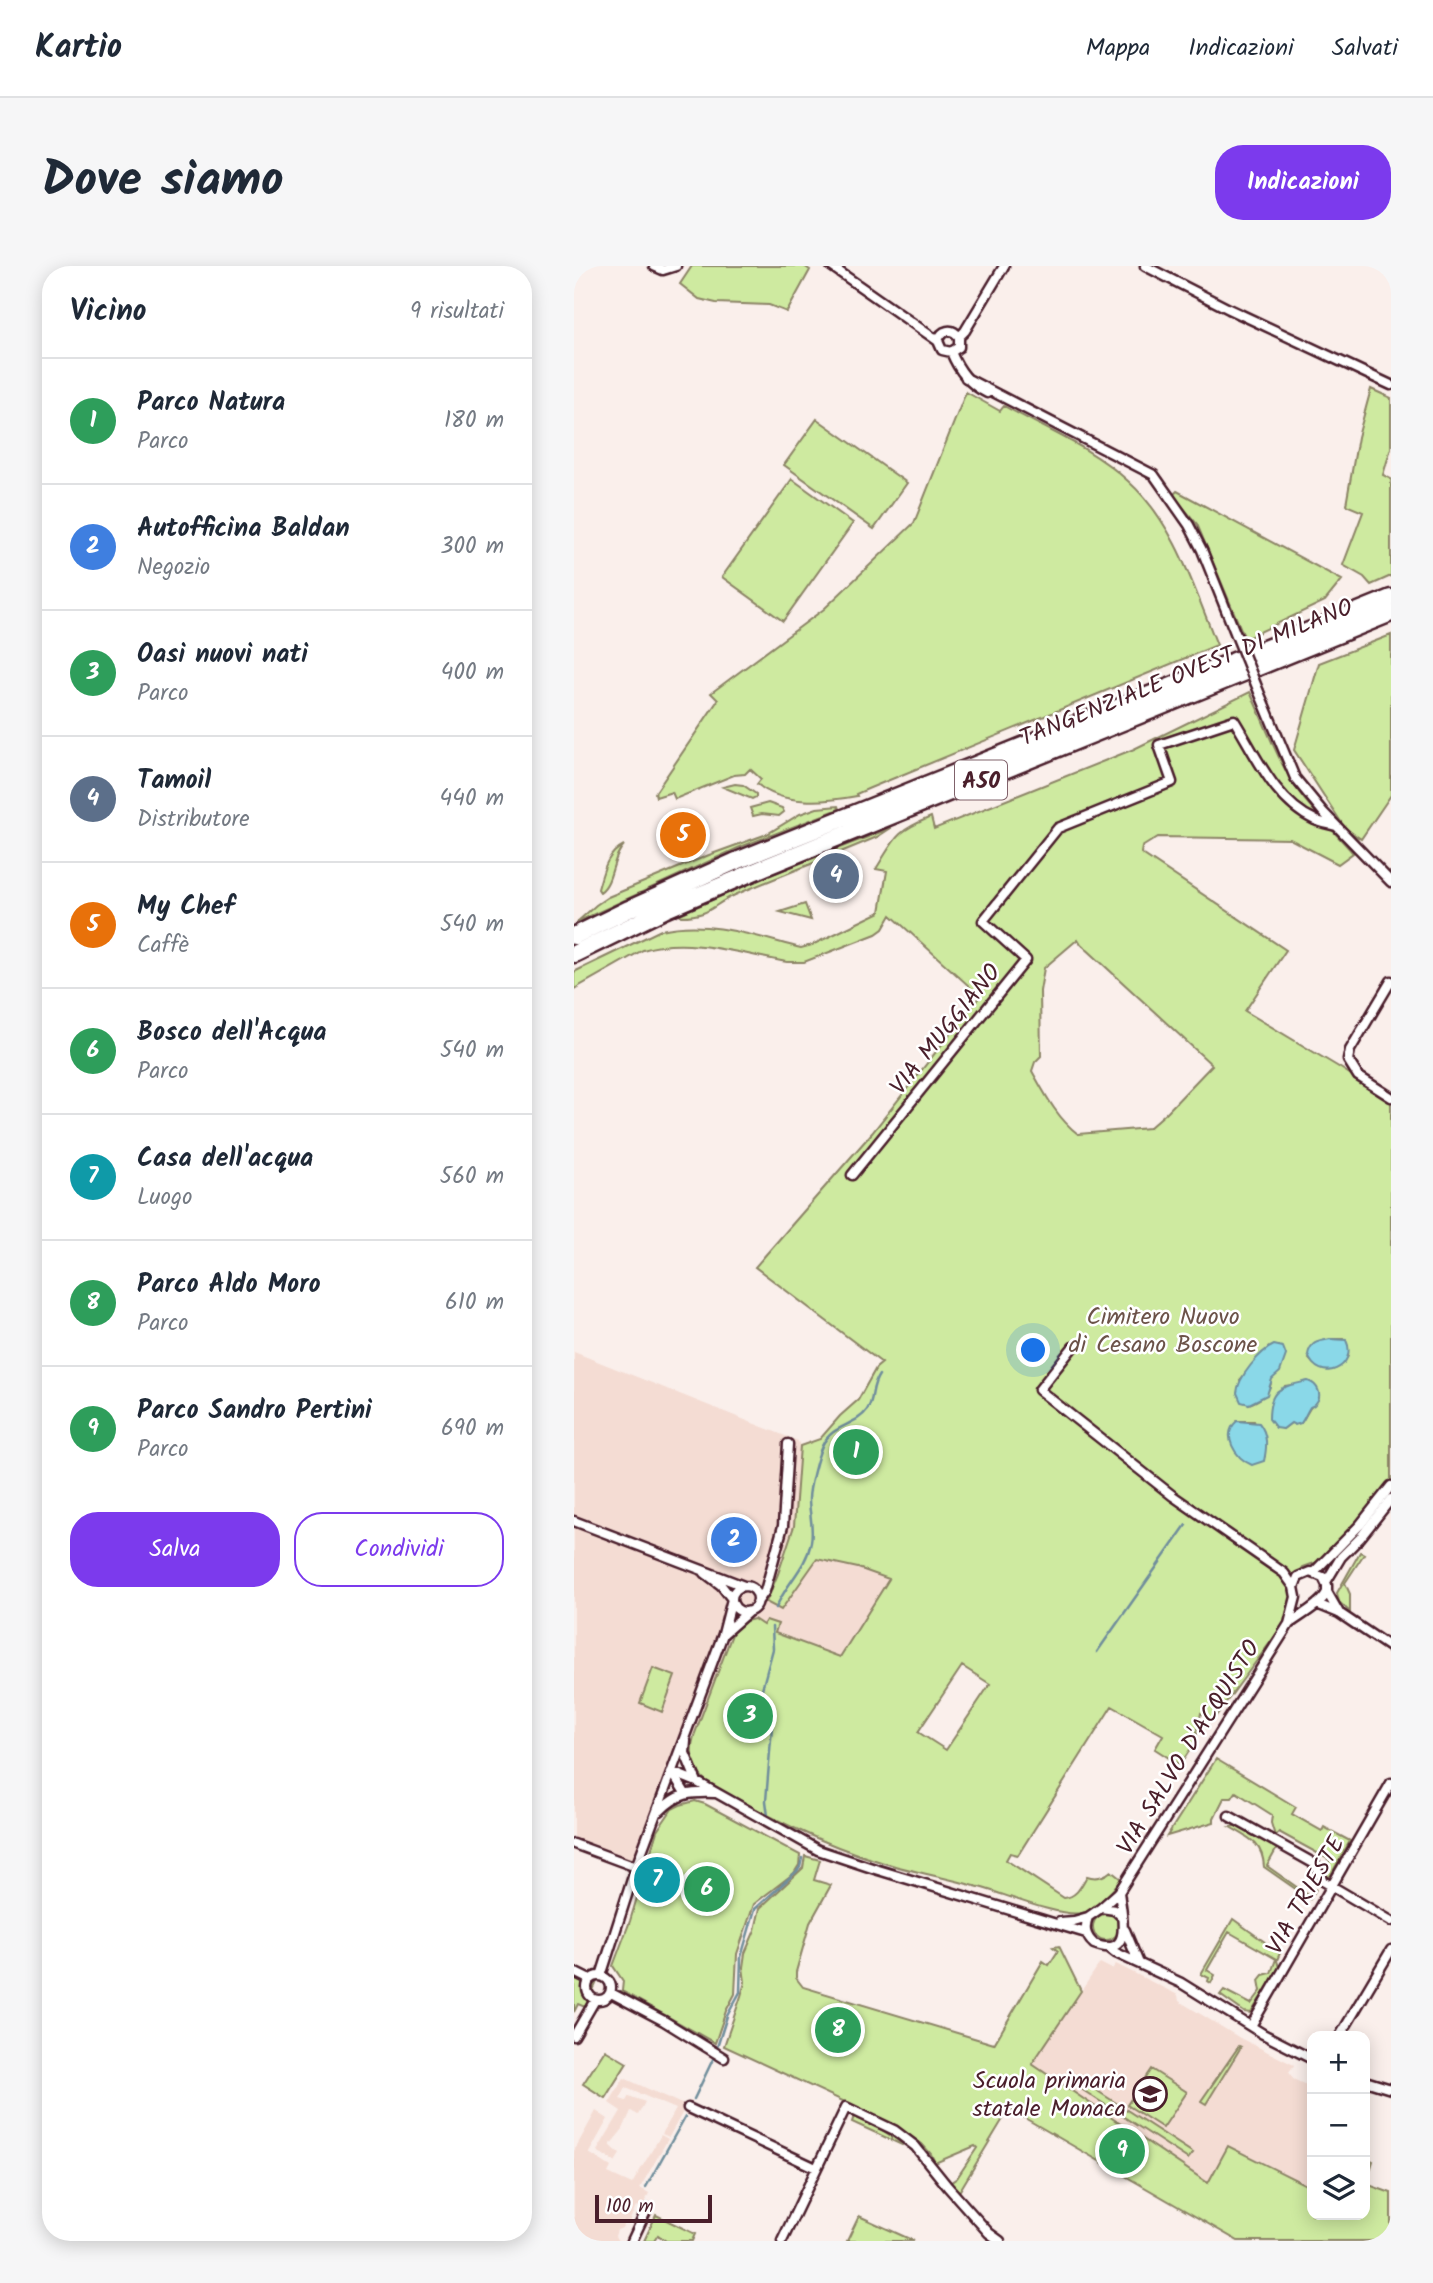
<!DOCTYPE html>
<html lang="it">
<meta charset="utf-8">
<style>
body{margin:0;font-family:Kalam,sans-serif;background:#f6f6f7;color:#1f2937}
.controls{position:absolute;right:21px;bottom:21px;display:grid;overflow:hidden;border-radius:14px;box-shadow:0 4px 18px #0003}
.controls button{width:63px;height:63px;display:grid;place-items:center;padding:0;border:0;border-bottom:2px solid #e0e1e3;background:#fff;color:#1f2937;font:35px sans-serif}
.scale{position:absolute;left:21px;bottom:18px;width:117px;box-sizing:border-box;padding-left:7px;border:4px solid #4a1f2b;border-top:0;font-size:19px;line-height:24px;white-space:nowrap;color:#4a1f2b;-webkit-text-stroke:5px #fff;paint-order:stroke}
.you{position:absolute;left:460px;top:1085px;width:24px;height:24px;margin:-18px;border:5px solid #fff;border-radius:50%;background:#1a73e8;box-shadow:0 0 0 10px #1a73e833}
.badge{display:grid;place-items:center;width:46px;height:46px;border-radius:50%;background:#7c3aed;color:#fff;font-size:23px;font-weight:700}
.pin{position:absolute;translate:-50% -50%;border:4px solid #fff;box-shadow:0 2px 7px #0006}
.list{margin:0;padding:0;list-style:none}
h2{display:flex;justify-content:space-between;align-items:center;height:91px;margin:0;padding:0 28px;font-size:30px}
h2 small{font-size:23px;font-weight:400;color:#747a83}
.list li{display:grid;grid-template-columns:46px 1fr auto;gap:21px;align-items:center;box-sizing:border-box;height:126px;padding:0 28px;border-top:2px solid #e0e1e3}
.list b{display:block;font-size:26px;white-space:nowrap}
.list p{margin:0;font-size:23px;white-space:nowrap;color:#747a83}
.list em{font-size:23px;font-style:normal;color:#747a83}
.actions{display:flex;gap:14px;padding:21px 28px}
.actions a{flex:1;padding:16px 0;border:2px solid #7c3aed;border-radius:28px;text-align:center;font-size:24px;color:#7c3aed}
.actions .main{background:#7c3aed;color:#fff}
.icon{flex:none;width:38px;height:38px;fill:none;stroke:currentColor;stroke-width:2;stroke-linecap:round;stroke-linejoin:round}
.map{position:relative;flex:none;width:817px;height:1975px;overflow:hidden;border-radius:28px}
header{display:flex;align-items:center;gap:42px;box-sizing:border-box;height:98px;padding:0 35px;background:#fff;border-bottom:2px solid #e0e1e3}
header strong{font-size:33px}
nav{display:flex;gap:38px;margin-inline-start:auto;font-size:24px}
.intro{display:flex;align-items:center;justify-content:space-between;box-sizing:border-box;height:168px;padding:0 42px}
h1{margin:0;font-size:49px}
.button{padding:18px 32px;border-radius:28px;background:#7c3aed;color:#fff;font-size:24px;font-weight:700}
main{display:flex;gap:42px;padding:0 42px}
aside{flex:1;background:#fff;border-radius:28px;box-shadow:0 4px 18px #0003}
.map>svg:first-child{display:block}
</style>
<header>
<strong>Kartio</strong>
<nav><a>Mappa</a><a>Indicazioni</a><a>Salvati</a></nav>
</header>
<div class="intro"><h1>Dove siamo</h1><a class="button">Indicazioni</a></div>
<main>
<aside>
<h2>Vicino<small>9 risultati</small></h2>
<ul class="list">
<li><span class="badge" style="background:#2e9e5b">1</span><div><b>Parco Natura</b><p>Parco</p></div><em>180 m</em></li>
<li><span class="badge" style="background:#3f7fe0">2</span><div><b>Autofficina Baldan</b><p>Negozio</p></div><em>300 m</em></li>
<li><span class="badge" style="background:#2e9e5b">3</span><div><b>Oasi nuovi nati</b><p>Parco</p></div><em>400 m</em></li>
<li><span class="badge" style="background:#5c6f8a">4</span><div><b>Tamoil</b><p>Distributore</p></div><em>440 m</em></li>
<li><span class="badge" style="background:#e8710a">5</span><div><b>My Chef</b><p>Caffè</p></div><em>540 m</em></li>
<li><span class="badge" style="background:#2e9e5b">6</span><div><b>Bosco dell'Acqua</b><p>Parco</p></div><em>540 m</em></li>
<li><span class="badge" style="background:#0f9aa8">7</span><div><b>Casa dell'acqua</b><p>Luogo</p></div><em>560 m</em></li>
<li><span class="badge" style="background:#2e9e5b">8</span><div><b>Parco Aldo Moro</b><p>Parco</p></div><em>610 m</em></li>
<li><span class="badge" style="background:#2e9e5b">9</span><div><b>Parco Sandro Pertini</b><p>Parco</p></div><em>690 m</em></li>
</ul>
<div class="actions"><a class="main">Salva</a><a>Condividi</a></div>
</aside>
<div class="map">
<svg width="817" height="1975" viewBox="0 0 817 1975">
<rect width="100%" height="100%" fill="#faefeb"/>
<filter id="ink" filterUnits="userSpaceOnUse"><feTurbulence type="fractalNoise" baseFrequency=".0143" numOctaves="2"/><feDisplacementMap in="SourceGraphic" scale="14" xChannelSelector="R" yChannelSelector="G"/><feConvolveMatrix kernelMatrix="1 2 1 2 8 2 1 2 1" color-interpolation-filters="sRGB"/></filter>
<g filter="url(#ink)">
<path fill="#f4dcd3" d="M0,1086l224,89 2,6 -6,79 -16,48 -10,20 13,16 36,-51 41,9 32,11 -50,79 -65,-25 -22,-14 -13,5 -9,11 -37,101 -12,-4 -51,138 -57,-21z
M526,1697l12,6 4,-5 62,31 1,6 61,37 54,27 -5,7 4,7 11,5 5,-1 3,-6v103l-3,6 -80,-40 -21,37 -176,-119z
M50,1812l62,28 -17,31 -7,-3 14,-25 -50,-21 -6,11 6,2 3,-5 16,6 -7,13 -7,-4 -8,18 -13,16 10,9 -5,8 -18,-11 24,-40 -12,-8z
M22,1845l12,8 -19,34 22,14 -3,6 24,11 29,-49 7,4 -28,49 9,5 -7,15 -6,-2 -7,16 -5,1 -2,5 -5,2 -2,6 3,5h-44v-90z"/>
<path fill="#ceeaa0" stroke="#8c8466" stroke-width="2" fill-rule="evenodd" d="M118,0h112l6,4 -23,42 -18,-7 -53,-2 -17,-4 -19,-15z
M797,123l20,9v50l-8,27 8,4v97l-20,9 -7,-8 -21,-12 20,-53 -17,-7 12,-68z
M392,126l34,19 4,-5c41,23 89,42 124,75 47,42 66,107 89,164l-347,143 -14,6 1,2c-32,6 -74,10 -100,-12l4,-5 -11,-10 -5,5 -11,1 -59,24 -3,-7 -16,5 -1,-4 63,-93 -7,-7 113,-84 90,-86z
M243,153l90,64 -33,46 -90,-64z
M218,213l61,44 -70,98 -61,-44z
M603,225l165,89 -17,21 -80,38 -48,-115 -24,-29z
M817,369v160l-30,44 -16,-11 -51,-78 25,-87z
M676,426c17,36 30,77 55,108 15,18 32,35 48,53l-15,11 -48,-25 -132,-2 -16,10 -1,6 145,97 -41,61 97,58 49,32v381l-33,40 -38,39 -17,6 -13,21 3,10 -7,23 -73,99 -12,-7 -6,29 -15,23 -25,-16 8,-14 -51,-29 -94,149 -8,-2 -4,7 58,38c13,-1 17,-12 23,-22 9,3 17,1 24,-5l10,8c-7,10 -26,32 -39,34 -21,4 -71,-16 -93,-23 -35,-11 -72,-17 -108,-28 -60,-18 -115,-47 -170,-77 -17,-12 -23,-28 -17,-49l40,-107 12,-8 8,-2 9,6 3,-5 12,4 -3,9 65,24 49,-78 -31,-11 -41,-9 -36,51 -15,-8 12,-28 16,-48 6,-80 20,-7 20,-23 18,-16 18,-32 6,-5 -127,-96 117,-134 108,-137 -89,-81 -8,14 -7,5 -72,28h-17c-46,-8 -99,-26 -144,-12l-69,39v-17l87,-42c48,-11 93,6 140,18l11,-3 68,-33 7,-41 -11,-2c20,-32 19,-37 55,-52l3,12 200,-80zM504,673l3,5 131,121 -45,47 -18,16 -71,6c-21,-16 -33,-40 -46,-63l3,-9 6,-6 -1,-65 4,-23zM756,1073h13l5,17c-10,18 -27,19 -39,3zM694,1082c4,25 11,46 -19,56l-9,-24zM718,1119l27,8 -1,6 -8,9 -9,15h-10l-8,6 -10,-4 12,-39zM663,1155h17l11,27v7zM388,1400l28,18 -44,66 -28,-18z
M161,518l8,1 13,9v3l-4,2 -29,-12z
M194,537l14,5 2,4 -5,4 -17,-2 -9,2 -3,-8z
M264,540l1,3 -101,39 -161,74 19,-17 12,-8 101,-42 58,-21 33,-20 17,-6z
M317,562l-14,9c-47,20 -95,38 -142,58 -24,10 -23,21 -54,21l-1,-2 84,-37z
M50,579c-13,13 -10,37 -24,47l-2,-3c5,-17 8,-35 26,-44z
M231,638l6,16 -31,-8z
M786,1286l4,2 -19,29 5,11v18l-11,-10 -2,-9z
M79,1402l22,8 -13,36 -22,-9z
M642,1493l80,48 -4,7 30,17 2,-4 26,14 -21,37 -4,-6 5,-12 -51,-28 -4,4 -4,-13 1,-8 -36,-23 -4,6h-8l-10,20v4l-47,14z
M121,1535l10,3 95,51 -1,10 -5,8 -40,31 -17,50 -2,40 -9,17 -11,32 -93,-52 1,-10 -10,-15 17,-45 27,-90 15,-22 8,-4z
M664,1559l39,23 -10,18 41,29 8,-6 -6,10 -46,-32c-1,-24 -15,-29 -34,-40z
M231,1590l15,4 -6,20 17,5 -21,38 -14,49v6l7,9 191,57 49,-83 6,4 9,-14 -5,-4 6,-1 22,45 -49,73 176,119 20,-37 80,40 4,-6v35h53v-58l8,4 -7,23 25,9v48h-153l-229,-132 -50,83 -9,-9 7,-5 20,-30 -2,-2 -40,17 -4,-9 -9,-10 -27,-19 -171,-79 17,-50 4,-14 -2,-15 2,-14 10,-23 5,-22 43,-40z
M519 1661a13 13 0 1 1 26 0a13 13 0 1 1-26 0Z
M659,1653l47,34 -3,7 2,8 -28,45 -7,-1 -24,-17 4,-5 27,14 10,-13 -2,-11 4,-5 8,-2 5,-14 -47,-27 -22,38 8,5 -4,8 -3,-2 1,-3 -8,-4z
M0,1710l22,8 -11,23 -7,-3 -4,8z
M665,1780l2,1 -35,57 -5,-3z
M31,1784l22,13 -22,35 -22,-14z
M577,1803l36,23 -24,36 -36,-23z
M502,1811l117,76 -5,6 -116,-76z
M280,1850l28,14 21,14 -1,1 -50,-23z
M82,1949l39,19 -3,7h-26l-8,-6 -4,6h-10z
M285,1950l55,25h-67z"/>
<path fill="#8ad8e8" stroke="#708e9c" stroke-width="2" d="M756,1073l16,1c13,27 -27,45 -38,15 2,-13 10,-14 22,-16z
M700,1079l9,2 3,8 -6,17 -8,7 -5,16 -18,9 -8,-2 -4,-9c1,-16 23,-42 37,-48z
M734,1115c9,3 16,14 7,23 -1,2 -3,2 -5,3 -3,4 -5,11 -9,16l-6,2 -4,-2 -8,6 -7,-1 -7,-9c0,-31 12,-32 39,-38z
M663,1155l22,2c9,11 8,24 5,38l-12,4c-17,-7 -31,-30 -15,-44z"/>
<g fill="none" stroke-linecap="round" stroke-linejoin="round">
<path stroke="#708e9c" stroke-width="2.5" d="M202,1342c9,-24 30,-39 35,-66 3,-15 -2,-29 -2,-43 0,-11 8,-42 13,-53 10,-22 34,-20 45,-36 8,-12 3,-22 12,-35
M523,1386l89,-127
M194,1550l-2,-15 7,-87 -10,-17 -1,-8 11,-40 -1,-22
M120,1833l20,-42 13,-41 13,-24 1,-35 14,-48 42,-38 3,-4 2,-9
M72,1921l39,-70"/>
<g stroke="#4a1f2b" stroke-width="13">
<path id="street" d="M80,0l9,4 13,-4
M257,0l107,75 4,9 9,2c8,19 18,32 36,41
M571,0l84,43 162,76
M385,71l6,-6 39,-65
M364,75c3,-11 14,-14 21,-4
M377,86l8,-5v-10
M392,112l188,97 35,50 13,25 34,85
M685,426l36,86 28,34 68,70
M817,715l-41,69 -2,10 10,16 33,21
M278,909l174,-215 -43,-39 75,-93 114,-46 -13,-37 75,-25c22,35 41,82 81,100 6,3 14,4 21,6
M499,1081l-34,43 134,106 111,77 10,14
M0,1255l170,65
M740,1306l46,-47 31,-39
M752,1316l15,-25 19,-19 31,-39
M158 1333a13 13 0 1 1 26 0a13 13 0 1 1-26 0Z
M184,1335l7,-10 18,-65 5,-82
M743,1338l22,9 52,35
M715,1358c12,-9 33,-20 38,-32
M149,1368l25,-22
M112,1475l-1,12 12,29
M98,1506l25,10 121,68 57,19 211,64
M98,1506l13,21
M86,1545c17,-18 31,-19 55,-18
M655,1550l86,48 8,17 68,40
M0,1578l62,23
M527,1642l18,-16 170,-268 7,-27 -2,-10 4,-10 12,-5 13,5 4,8v7l12,21
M514,1651c-4,11 -3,19 6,27 41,16 27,-32 25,-52
M486,1656l14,-1 14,-4 13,-9 14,2 6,6
M551,1664l13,31
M534,1681l8,6 65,30 82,51 49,25
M0,1706l16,8
M13 1722a12 12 0 1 1 24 0a12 12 0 1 1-24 0Z
M27,1710l35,-109 87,-233 9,-35 -11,-14 -16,-12
M37,1727l53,28 60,37
M677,1760l140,-243
M0,1770l21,-36
M766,1770l51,-86
M791,1815l26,8
M114,1842l128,60
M58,1975l15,-32
M208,1975l64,-134 48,23 21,16 33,41 41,46 11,8"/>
</g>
<g stroke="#4a1f2b" stroke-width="21">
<path id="highway" d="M0,670l55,-27 105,-47 657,-264
M0,688l90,-44 101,-43 626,-254"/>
</g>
<use href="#street" stroke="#fff" stroke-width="8"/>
<use href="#highway" stroke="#fff" stroke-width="16"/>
<g stroke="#4a1f2b" stroke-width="13" stroke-linecap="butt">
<path id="street-bridge" d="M662,369l23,57"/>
</g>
<use href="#street-bridge" stroke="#fff" stroke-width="8"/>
</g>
</g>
<defs>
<g id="school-ring" transform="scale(1.75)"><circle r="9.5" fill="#fff" stroke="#4a1f2b" stroke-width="1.5"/><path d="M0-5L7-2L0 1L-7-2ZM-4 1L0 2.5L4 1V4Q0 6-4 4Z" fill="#4a1f2b"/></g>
</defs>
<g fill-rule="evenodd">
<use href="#school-ring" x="576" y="1828"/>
</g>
<g text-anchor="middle" stroke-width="5" stroke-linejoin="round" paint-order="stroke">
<rect fill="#fff" stroke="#80626b" stroke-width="2" x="381" y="494.5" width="52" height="39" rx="5"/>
<g font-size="23" font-weight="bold" fill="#4a1f2b">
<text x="407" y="522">A50</text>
</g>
<g font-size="24" fill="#4a1f2b" stroke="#fff">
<text transform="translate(612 406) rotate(-22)" y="8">TANGENZIALE OVEST DI MILANO</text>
<text transform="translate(371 763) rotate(-51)" y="8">VIA MUGGIANO</text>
<text transform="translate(614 1481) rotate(-58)" y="8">VIA SALVO D'ACQUISTO</text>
<text transform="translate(731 1629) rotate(-60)" y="8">VIA TRIESTE</text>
</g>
<g font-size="24" fill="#6b5248" stroke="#fff">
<text x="589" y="1058">Cimitero Nuovo<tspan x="589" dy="28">di Cesano Boscone</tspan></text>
</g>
<g font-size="24" fill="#4a1f2b" stroke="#fff" text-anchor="end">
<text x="552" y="1822">Scuola primaria<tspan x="552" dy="28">statale Monaca</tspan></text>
</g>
</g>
</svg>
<div class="controls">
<button>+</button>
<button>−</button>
<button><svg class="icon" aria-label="layers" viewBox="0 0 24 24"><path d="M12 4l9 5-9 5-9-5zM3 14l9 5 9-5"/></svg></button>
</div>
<div class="scale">100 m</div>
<div class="you"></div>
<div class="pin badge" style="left:282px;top:1186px;background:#2e9e5b">1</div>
<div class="pin badge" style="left:160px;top:1274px;background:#3f7fe0">2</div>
<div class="pin badge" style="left:176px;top:1450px;background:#2e9e5b">3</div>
<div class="pin badge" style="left:262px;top:610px;background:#5c6f8a">4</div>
<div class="pin badge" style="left:109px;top:569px;background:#e8710a">5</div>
<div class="pin badge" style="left:133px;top:1623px;background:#2e9e5b">6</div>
<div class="pin badge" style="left:83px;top:1614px;background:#0f9aa8">7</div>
<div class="pin badge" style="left:264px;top:1764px;background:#2e9e5b">8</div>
<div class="pin badge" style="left:548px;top:1885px;background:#2e9e5b">9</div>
</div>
</main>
